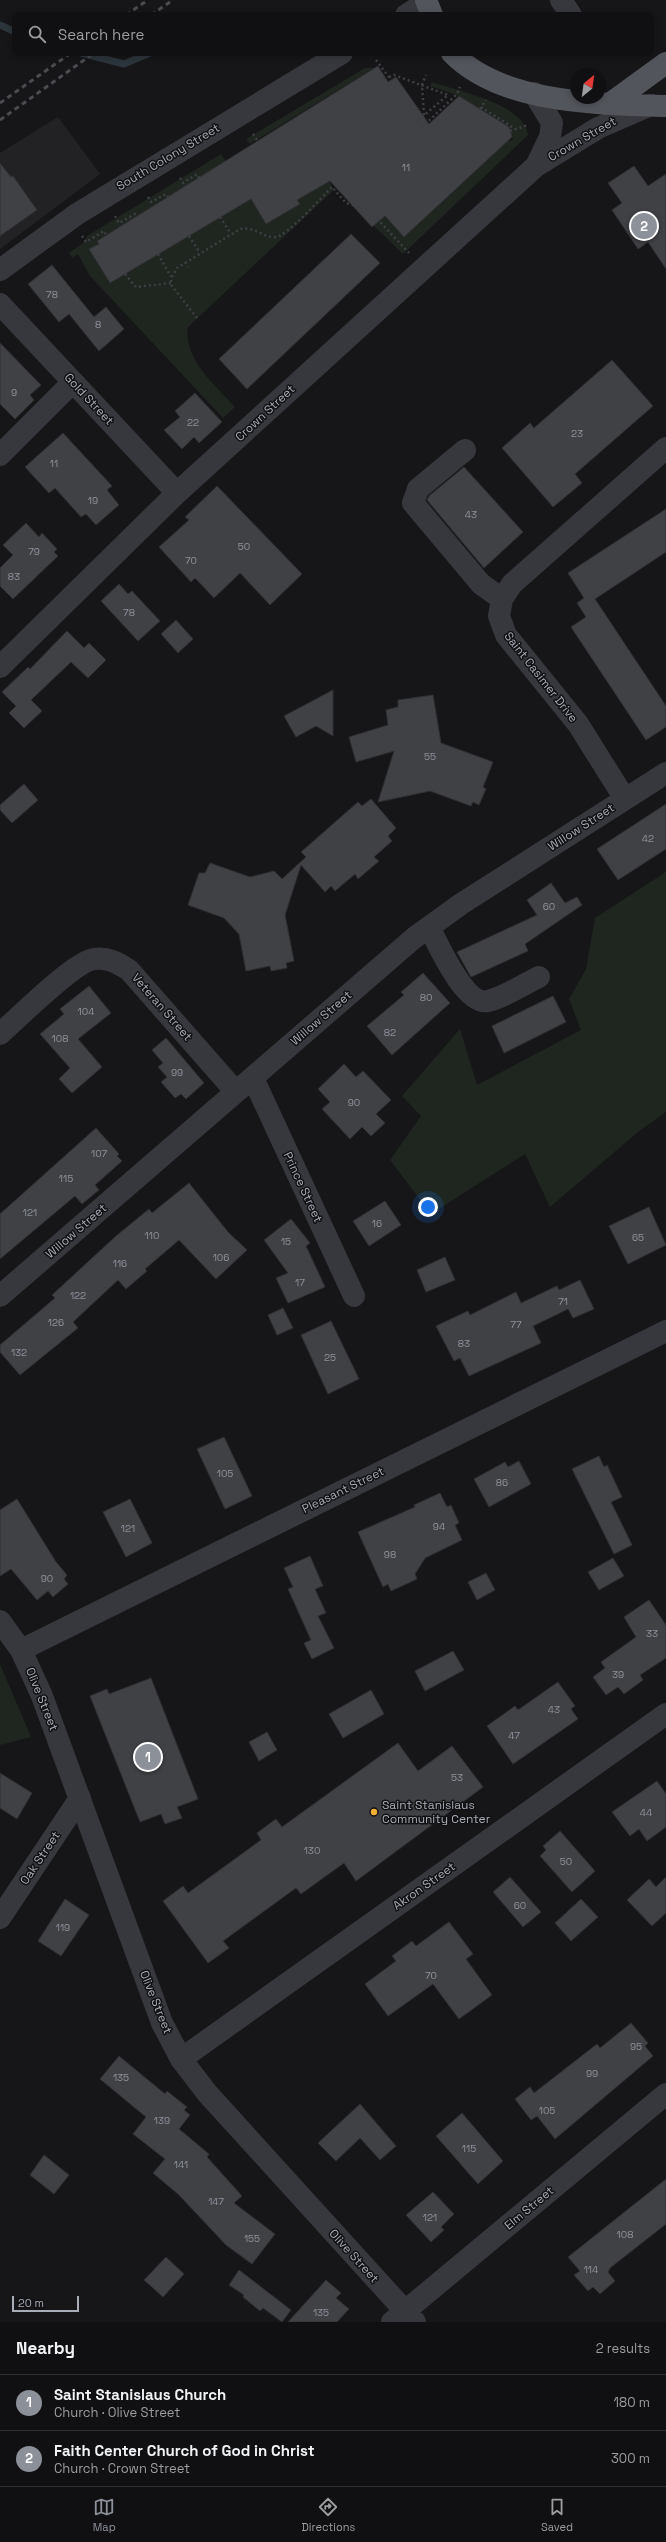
<!DOCTYPE html>
<meta charset="utf-8">
<style>
body{margin:0;font-family:"Space Grotesk",sans-serif;background:#1e1e20;color:#f1f3f6}
.compass{position:absolute;left:570px;top:68px;width:36px;height:36px;border-radius:50%;background:#101012;box-shadow:0 2px 6px #0003;rotate:29deg}
.scale{position:absolute;left:12px;bottom:10px;width:67px;box-sizing:border-box;padding-left:4px;border:2px solid #a8adb8;border-top:0;font-size:11px;line-height:14px;white-space:nowrap;color:#a8adb8;-webkit-text-stroke:3px #111113;paint-order:stroke}
.you{position:absolute;left:428px;top:1207px;width:14px;height:14px;margin:-10px;border:3px solid #fff;border-radius:50%;background:#1a73e8;box-shadow:0 0 0 6px #1a73e833}
.badge{display:grid;place-items:center;width:26px;height:26px;border-radius:50%;background:#8c9099;color:#fff;font-size:13px;font-weight:700}
.pin{position:absolute;translate:-50% -50%;border:2px solid #fff;box-shadow:0 1px 4px #0006}
.list{margin:0;padding:0;list-style:none}
h2{display:flex;justify-content:space-between;align-items:center;height:52px;margin:0;padding:0 16px;font-size:17px}
h2 small{font-size:13px;font-weight:400;color:#9c9d9f}
.list li{display:grid;grid-template-columns:26px 1fr auto;gap:12px;align-items:center;box-sizing:border-box;height:56px;padding:0 16px;border-top:1px solid #303032}
.list b{display:block;font-size:15px;white-space:nowrap}
.list p{margin:0;font-size:13px;white-space:nowrap;color:#9c9d9f}
.list em{font-size:13px;font-style:normal;color:#9c9d9f}
.icon{flex:none;width:22px;height:22px;fill:none;stroke:currentColor;stroke-width:2;stroke-linecap:round;stroke-linejoin:round}
.map{position:relative;flex:none;width:666px;height:2322px;overflow:hidden}
.search{position:absolute;background:#101012;box-shadow:0 2px 6px #0003;left:12px;right:12px;top:12px;height:44px;display:flex;align-items:center;gap:10px;box-sizing:border-box;padding:0 14px;border-radius:8px;color:#9c9d9f;font-size:15px}
.sheet{height:164px;background:#101012}
nav{display:flex;justify-content:space-around;align-items:center;box-sizing:border-box;height:56px;border-top:1px solid #303032;background:#101012;font-size:11px;color:#9c9d9f}
nav a{display:grid;justify-items:center;gap:2px}
nav .on{color:#8c9099}
.map>svg:first-child{display:block}
</style>
<div class="map">
<svg width="666" height="2322" viewBox="0 0 666 2322">
<rect width="100%" height="100%" fill="#161618"/>
<path fill="#222225" d="M58,117l42,57 -100,75v-96z"/>
<path fill="#1e261f" fill-rule="evenodd" d="M365,68h9l-124,76 -4,-5z
M432,82c26,9 92,22 96,53l-125,119 -55,-53 37,15 123,-75 5,-1 -5,-13 -49,-31 -29,-10z
M221,154l6,9h3l36,61 33,-20 -2,-4 33,-19 3,10 -145,136c-5,32 28,59 47,80l-12,11 -133,-142 -12,-22 -6,4 -3,-5 14,-10 4,-7zM171,195l64,13 -125,75 -20,-34 9,-5 -2,-4 31,-16 -1,-2 33,-17 -1,-3z
M666,872v240l-28,20 -88,75 -25,-53 -94,60 -41,-54 31,-44 -19,-20 58,-67 17,56 104,-55 -12,-31 17,-30 9,-51z
M0,1664l31,73 -31,8z"/>
<g fill="none" stroke-linecap="round" stroke-linejoin="round">
<path stroke="#2c353c" stroke-width="7" d="M0,25l15,7
M81,53l43,11 26,-11"/>
</g>
<path fill="#404145" stroke="#303034" d="M378,66l10,16 8,-5 33,47 30,-28 50,31 3,10 -108,100 -19,-21 -13,11 -42,-46 -33,19 3,4 -34,20 -15,-25 -141,84 -21,-34 10,-5 -2,-3z
M0,163l11,14 2,-1 24,34 -37,26z
M634,166l14,20 18,-12v95l-18,-27 -10,7 -26,-39 10,-7 -14,-20z
M351,234l29,29 -133,126 -28,-30z
M52,265l42,52 12,-10 18,22 -25,22 -30,-37 -10,8 -31,-38z
M0,343l41,42 -11,10 4,5 -19,19 -15,-15z
M612,360l41,46 -78,68 7,9 -29,24 -51,-59 28,-25 4,5z
M195,393l27,29 -23,21 -5,-6 -12,12 -18,-19 16,-13 -5,-6z
M63,433l49,53 -5,4 12,15 -23,20 -10,-11 -5,3 -26,-29 -6,5 -24,-26z
M464,467l59,65 -39,36 -57,-68 2,-4z
M217,486l85,88 -32,31 -30,-32 -26,25 -19,-20 -4,4 -32,-35 30,-27 -4,-3z
M666,509v43l-71,47 71,107v21l-20,13 -75,-113 15,-10 -9,-14 7,-5 -16,-25z
M26,523l13,14 3,-4 15,16 -3,3 4,4 -45,43 -13,-13v-18l13,-13 -10,-10z
M119,584l9,10 4,-3 28,30 -22,20 -37,-40z
M176,620l17,19 -15,14 -17,-19z
M67,631l17,17 5,-5 17,17 -18,18 -17,-16 -40,38 11,11 -18,17 -15,-15 7,-7 -14,-14 26,-25 2,2z
M333,690v46l-17,-10 -20,11 -12,-21z
M433,695l8,48 52,19 -10,25 3,2 -7,16 -6,-3 -2,4 -41,-15 -52,11 16,-51 -38,11 -7,-25 39,-12 -2,-15 12,-3v-7z
M24,784l14,16 -26,23 -12,-13v-5z
M371,799l25,29 -8,8 4,5 -18,16 5,4 -21,18 -3,-5 -20,17 -4,-5 -6,6 -24,-27 -16,50 9,46 -8,2 1,5 -16,3 -1,-5 -24,5 -7,-37 -15,-16 -36,-13 11,-32h6l5,-10 40,14 24,-6 8,8 24,-22 -5,-5 57,-50 4,4z
M666,804v45l-48,31 -21,-31z
M551,883l14,20 12,-6 5,8 -57,39 3,7 -57,26 -14,-25 80,-37 -10,-15z
M423,973l27,30 -58,52 -25,-29 37,-31 -3,-3z
M89,986l22,27 -33,26 24,28 -30,26 -13,-14 11,-11 -30,-34 24,-20 -4,-5z
M553,996l13,26 -62,31 -12,-27z
M166,1038l38,45 -18,16 -5,-5 -6,4 -14,-16 6,-5 -9,-10 5,-4 -11,-13z
M344,1064l12,13 7,-6 28,29 -15,14 9,9 -14,13 -9,-9 -12,12 -28,-30 8,-7 -12,-13z
M96,1128l23,26 -2,2 5,5 -27,24 4,5 -17,14 -7,-8 -75,63v-45z
M189,1183l39,49 19,18 -31,29 -37,-39 -34,29 2,2 -21,18 -8,-9 -45,42 5,6 -58,47 -20,-23v-7l55,-47 -3,-3 64,-59 33,-27 3,4z
M385,1201l16,24 -32,21 -16,-25z
M649,1207l17,38 -38,19 -19,-38z
M291,1219l19,24 -4,3 19,41 -37,16 -12,-25 12,-5 -24,-33z
M445,1257l10,23 -29,12 -9,-22z
M580,1280l14,29 -21,9 -5,-9 -35,17 8,17 -72,33 -9,-18 -6,3 -18,-35 32,-15 2,4 46,-23 5,11 36,-17 2,4z
M283,1308l10,20 -16,7 -9,-20z
M331,1321l28,58 -31,15 -27,-59z
M224,1437l28,59 -27,13 -28,-60z
M599,1456l5,11 3,-2 15,32 -11,5 21,43 -18,9 -42,-85z
M519,1461l12,23 -42,23 -15,-28 31,-17 3,5z
M440,1493l7,14 4,-2 8,18 -4,2 7,15 -37,18 -10,16 2,5 -26,12 -3,-7 -5,3 -25,-55 57,-25 -1,-2z
M17,1499l39,63 11,13 -3,4 4,5 -15,13 -5,-6 -11,9 -26,-31 -11,7v-66z
M130,1499l22,44 -26,14 -23,-45z
M310,1556l13,30 -8,3 11,24 -8,3 16,32 -22,11 -8,-16 7,-3 -23,-51 5,-2 -9,-19z
M613,1558l11,18 -25,14 -11,-18z
M486,1573l9,17 -18,10 -9,-18z
M649,1600l17,25v33l-26,17 3,5 -19,14 -6,-7 -12,8 -13,-18 12,-9 -4,-6 35,-25 -12,-20z
M453,1651l11,19 -39,21 -10,-20z
M151,1678l47,121 -21,8 5,11 -17,6 -4,-10 -21,8 -50,-126 17,-7 2,5z
M558,1682l17,24 -4,3 7,10 -65,45 -26,-38 28,-20 3,4z
M371,1690l13,24 -41,24 -14,-24z
M267,1732l10,18 -18,11 -10,-19z
M398,1743l20,28 34,-25 31,41 -127,94 -12,-18 -43,31 -5,-6 -73,53 6,7 -21,15 -45,-62 20,-15 5,7 73,-53 -4,-7 19,-14 6,8z
M0,1773l32,20 -15,26 -17,-11z
M657,1781l9,13v33l-19,14 -8,-12 -9,7 -18,-24z
M560,1831l35,40 -23,21 -32,-36 6,-6 -3,-4z
M510,1877l31,35 -18,15 -30,-35z
M666,1877v36l-14,13 -25,-26 22,-21 7,8z
M65,1899l24,16 -28,41 -23,-15z
M581,1899l17,18 -27,24 -16,-18z
M449,1922l24,32 -7,5 26,36 -33,24 -26,-35 -45,32 -23,-32 31,-23 -4,-5 20,-15 4,5z
M631,2023l17,20 -3,3 8,10 -98,83 -18,-23 -6,4 -16,-21 15,-12 4,6 63,-49 3,4z
M119,2056l46,38 2,-3 20,16 -3,3 6,5 -11,14 30,25 -2,3 35,39 -8,7 41,31 -23,30 -26,-19 -47,-50 -26,-22 12,-14 -32,-25 13,-17 -46,-38z
M360,2104l36,42 -16,14 -20,-22 -24,23 -18,-18z
M462,2113l41,48 -25,23 -42,-48z
M44,2155l25,20 -15,19 -24,-19z
M666,2179v45l-56,44 -2,4 7,9 -15,13 -7,-7 -5,4 -14,-16 6,-4 -12,-14z
M433,2192l21,22 -13,13 3,3 -13,12 -25,-27z
M166,2257l18,17 -21,23 -19,-17z
M239,2270l52,40 -9,12 -19,-14 -3,3 -17,-14 1,-2 -15,-10z
M326,2280l15,13 -5,5 13,11 -12,13h-49z"/>
<g fill="none" stroke-linecap="round" stroke-linejoin="round">
<path stroke="#3d3f44" stroke-width="2.5" stroke-dasharray="2 3" stroke-linecap="butt" d="M376,60l15,20
M389,77l5,-2 54,20 -32,27 5,6
M481,107l34,22
M480,109l6,-9
M424,115l-2,-30 4,-10
M418,131l39,-37 3,-7
M510,131l18,-6
M253,134l4,6
M180,178l3,5 14,-9 2,4
M148,197l3,5 15,-8 2,3
M115,216l4,7 16,-9 1,2
M220,217l11,17
M82,236l4,6 18,-11 2,4
M189,236l11,17
M158,254l13,23
M185,262l3,5
M125,274l11,13 35,-4
M197,318l-26,-33v-6l6,-11 63,-39c14,-3 23,9 36,8 11,-1 46,-40 56,-50l14,16 23,7 40,43"/>
<path stroke="#37383d" stroke-width="22" d="M561,0l10,15
M406,15l21,-13
M534,93l18,30 -2,14 -14,29
M0,270l77,-56 265,-161
M0,304l177,189
M465,450l-47,39 -5,14 68,81 21,15
M0,455l73,-73
M0,667l177,-174 359,-327 62,-38 53,-23
M625,799l-47,-75 -72,-89 -7,-19 3,-17 10,-15 154,-136
M429,927c9,17 36,79 59,74 15,-3 36,-17 51,-24
M0,1034c18,-16 75,-73 94,-75 14,-2 24,4 35,11l107,122
M253,1078l101,218
M0,1296l414,-358 47,-34 205,-131
M0,1621l21,29 21,46 120,327 19,36 26,34 208,229
M21,1650l645,-319
M0,1918l80,-120
M181,2059l485,-345
M392,2322l274,-228"/>
<path stroke="#53555c" stroke-width="22" d="M426,0l6,15
M452,53c50,51 147,51 214,53
M611,103l55,-40"/>
<path stroke="#4a4c52" stroke-width="3" stroke-dasharray="5 4" stroke-linecap="butt" d="M126,15l22,-15
M151,15l22,-15
M0,103l71,-50
M0,120l94,-67"/>
</g>
<circle fill="#f2b134" stroke="#111113" stroke-width="1.5" cx="374" cy="1812" r="4"/>
<g text-anchor="middle" stroke-width="3" stroke-linejoin="round" paint-order="stroke">
<g font-size="10" fill="#8e929b">
<text x="406" y="171">11</text>
<text x="52" y="298">78</text>
<text x="98" y="328">8</text>
<text x="14" y="396">9</text>
<text x="193" y="426">22</text>
<text x="577" y="437">23</text>
<text x="54" y="467">11</text>
<text x="93" y="504">19</text>
<text x="471" y="518">43</text>
<text x="244" y="550">50</text>
<text x="34" y="555">79</text>
<text x="191" y="564">70</text>
<text x="14" y="580">83</text>
<text x="129" y="616">78</text>
<text x="430" y="760">55</text>
<text x="648" y="842">42</text>
<text x="549" y="910">60</text>
<text x="426" y="1001">80</text>
<text x="86" y="1015">104</text>
<text x="390" y="1036">82</text>
<text x="60" y="1042">108</text>
<text x="177" y="1076">99</text>
<text x="354" y="1106">90</text>
<text x="99" y="1157">107</text>
<text x="66" y="1182">115</text>
<text x="30" y="1216">121</text>
<text x="377" y="1227">16</text>
<text x="152" y="1239">110</text>
<text x="638" y="1241">65</text>
<text x="286" y="1245">15</text>
<text x="221" y="1261">106</text>
<text x="120" y="1267">116</text>
<text x="300" y="1286">17</text>
<text x="78" y="1299">122</text>
<text x="563" y="1305">71</text>
<text x="56" y="1326">126</text>
<text x="516" y="1328">77</text>
<text x="464" y="1347">83</text>
<text x="19" y="1356">132</text>
<text x="330" y="1361">25</text>
<text x="225" y="1477">105</text>
<text x="502" y="1486">86</text>
<text x="439" y="1530">94</text>
<text x="128" y="1532">121</text>
<text x="390" y="1558">98</text>
<text x="47" y="1582">90</text>
<text x="652" y="1637">33</text>
<text x="618" y="1678">39</text>
<text x="554" y="1713">43</text>
<text x="514" y="1739">47</text>
<text x="457" y="1781">53</text>
<text x="646" y="1816">44</text>
<text x="312" y="1854">130</text>
<text x="566" y="1865">50</text>
<text x="520" y="1909">60</text>
<text x="63" y="1931">119</text>
<text x="431" y="1979">70</text>
<text x="636" y="2050">95</text>
<text x="592" y="2077">99</text>
<text x="121" y="2081">135</text>
<text x="547" y="2114">105</text>
<text x="162" y="2124">139</text>
<text x="469" y="2152">115</text>
<text x="181" y="2168">141</text>
<text x="216" y="2205">147</text>
<text x="430" y="2221">121</text>
<text x="625" y="2238">108</text>
<text x="252" y="2242">155</text>
<text x="591" y="2273">114</text>
<text x="321" y="2316">135</text>
</g>
<g font-size="12" fill="#a8adb8" stroke="#111113">
<text transform="translate(582 139) rotate(-30)" y="4">Crown Street</text>
<text transform="translate(168 157) rotate(-31)" y="4">South Colony Street</text>
<text transform="translate(89 399) rotate(47)" y="4">Gold Street</text>
<text transform="translate(265 413) rotate(-43)" y="4">Crown Street</text>
<text transform="translate(541 677) rotate(52)" y="4">Saint Casimer Drive</text>
<text transform="translate(581 827) rotate(-33)" y="4">Willow Street</text>
<text transform="translate(162 1007) rotate(49)" y="4">Veteran Street</text>
<text transform="translate(321 1018) rotate(-41)" y="4">Willow Street</text>
<text transform="translate(303 1187) rotate(65)" y="4">Prince Street</text>
<text transform="translate(76 1231) rotate(-41)" y="4">Willow Street</text>
<text transform="translate(343 1490) rotate(-26)" y="4">Pleasant Street</text>
<text transform="translate(42 1699) rotate(68)" y="4">Olive Street</text>
<text transform="translate(40 1858) rotate(-56)" y="4">Oak Street</text>
<text transform="translate(424 1886) rotate(-35)" y="4">Akron Street</text>
<text transform="translate(156 2002) rotate(68)" y="4">Olive Street</text>
<text transform="translate(529 2208) rotate(-40)" y="4">Elm Street</text>
<text transform="translate(354 2256) rotate(48)" y="4">Olive Street</text>
</g>
<g font-size="12" fill="#a8adb8" stroke="#111113" text-anchor="start">
<text x="382" y="1809">Saint Stanislaus<tspan x="382" dy="14">Community Center</tspan></text>
</g>
</g>
</svg>
<svg class="compass" viewBox="-18 -18 36 36"><path d="M0-13l5 13h-10z" fill="#e53935"/><path d="M0 13l5-13h-10z" fill="#9c9d9f"/></svg>
<div class="scale">20 m</div>
<div class="you"></div>
<div class="pin badge" style="left:148px;top:1757px">1</div>
<div class="pin badge" style="left:644px;top:226px">2</div>
<div class="search"><svg class="icon" aria-label="search" viewBox="0 0 24 24"><circle cx="10" cy="10" r="6"/><path d="M15 15l6 6"/></svg>Search here</div>
</div>
<section class="sheet">
<h2>Nearby<small>2 results</small></h2>
<ul class="list">
<li><span class="badge">1</span><div><b>Saint Stanislaus Church</b><p>Church · Olive Street</p></div><em>180 m</em></li>
<li><span class="badge">2</span><div><b>Faith Center Church of God in Christ</b><p>Church · Crown Street</p></div><em>300 m</em></li>
</ul>
</section>
<nav>
<a class="on"><svg class="icon" aria-label="map" viewBox="0 0 24 24"><path d="M3 6l6-2 6 2 6-2v14l-6 2-6-2-6 2zM9 4v14M15 6v14"/></svg>Map</a>
<a><svg class="icon" aria-label="directions" viewBox="0 0 24 24"><path d="M12 3l9 9-9 9-9-9zM9 14v-3h6M13 9l2 2-2 2"/></svg>Directions</a>
<a><svg class="icon" aria-label="saved" viewBox="0 0 24 24"><path d="M7 4h10v16l-5-4-5 4z"/></svg>Saved</a>
</nav>
